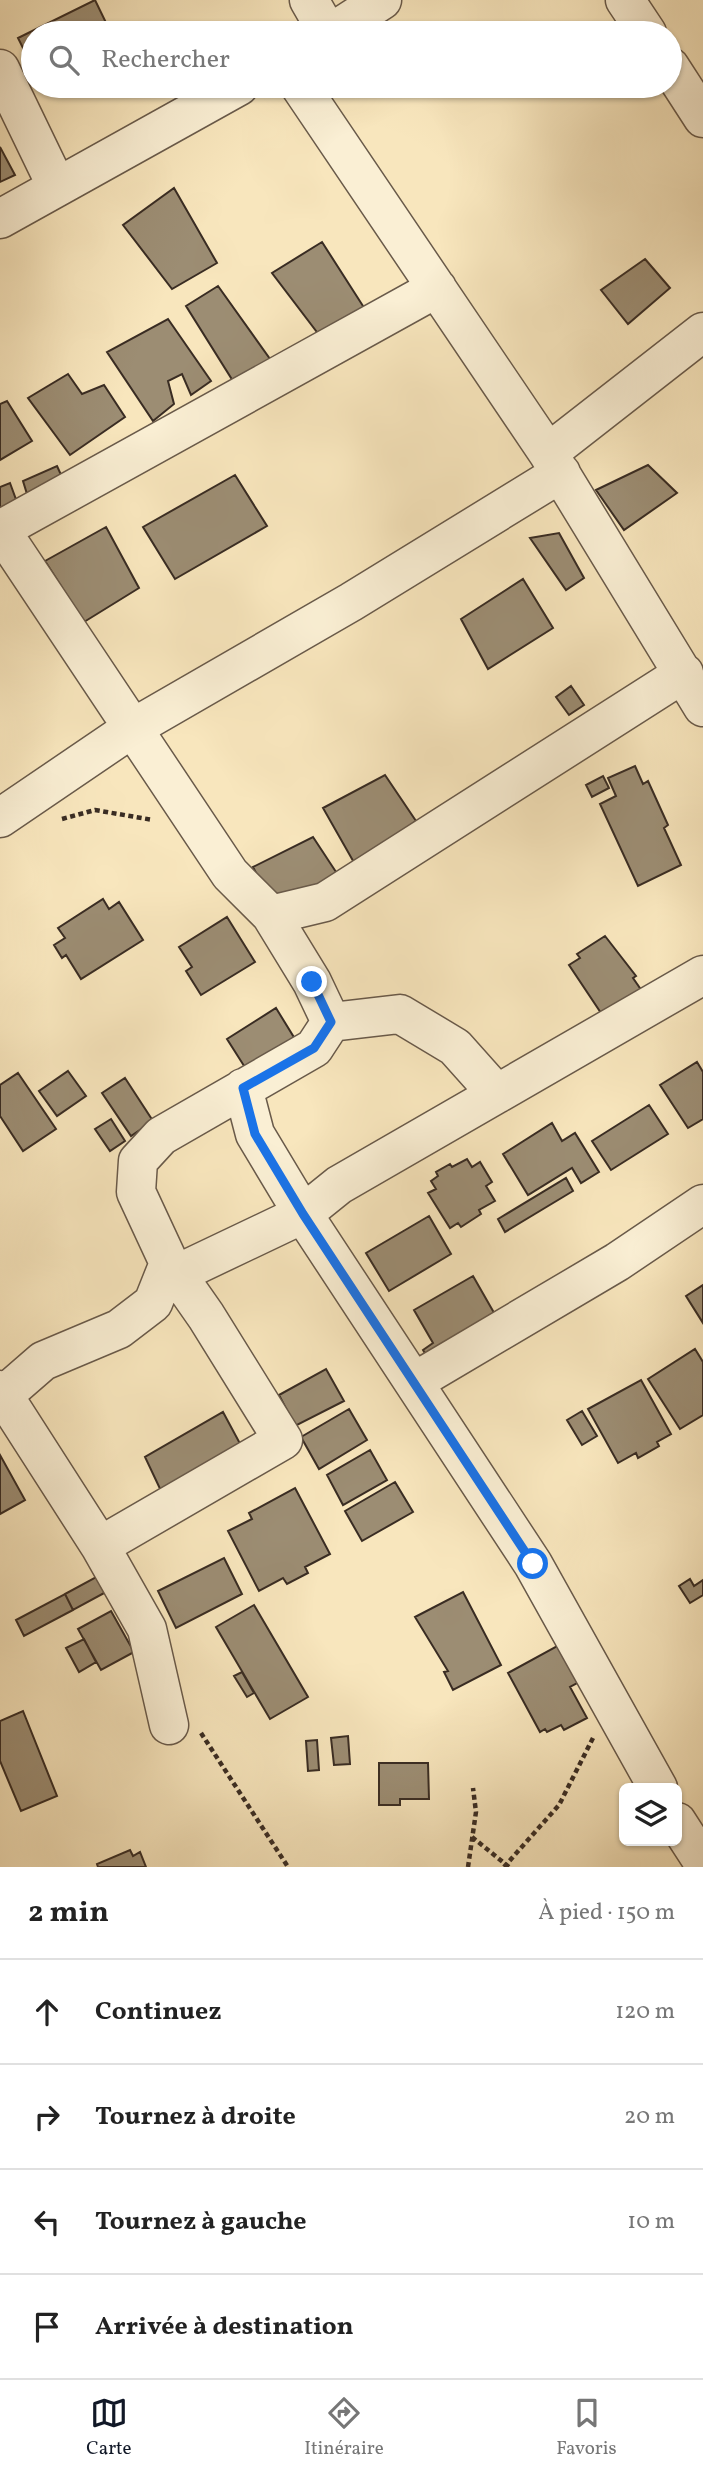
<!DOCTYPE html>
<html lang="fr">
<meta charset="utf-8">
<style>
body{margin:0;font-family:Vollkorn,serif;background:#f2f2f2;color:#222}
.controls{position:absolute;right:21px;bottom:21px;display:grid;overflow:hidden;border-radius:10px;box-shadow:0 2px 5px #0004}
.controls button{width:63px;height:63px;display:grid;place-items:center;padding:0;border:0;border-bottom:2px solid #e0e0e0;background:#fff;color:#222;font:35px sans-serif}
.stop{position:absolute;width:21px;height:21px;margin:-16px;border:5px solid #1a73e8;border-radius:50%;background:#fff}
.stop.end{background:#1a73e8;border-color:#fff;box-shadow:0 2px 7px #0008}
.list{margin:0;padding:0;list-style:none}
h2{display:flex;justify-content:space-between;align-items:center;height:91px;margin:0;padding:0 28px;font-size:30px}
h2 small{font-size:23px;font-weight:400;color:#767676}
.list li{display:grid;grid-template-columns:46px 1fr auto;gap:21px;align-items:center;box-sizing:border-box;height:105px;padding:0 28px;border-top:2px solid #e0e0e0}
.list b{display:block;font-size:26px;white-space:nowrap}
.list em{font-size:23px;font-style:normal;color:#767676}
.icon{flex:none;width:38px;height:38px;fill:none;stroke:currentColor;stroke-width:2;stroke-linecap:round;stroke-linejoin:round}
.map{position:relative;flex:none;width:703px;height:1867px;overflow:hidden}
.search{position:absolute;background:#fff;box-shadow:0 2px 5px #0004;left:21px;right:21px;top:21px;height:77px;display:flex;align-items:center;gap:18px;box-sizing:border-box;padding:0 24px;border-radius:38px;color:#767676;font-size:26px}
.sheet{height:511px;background:#fff}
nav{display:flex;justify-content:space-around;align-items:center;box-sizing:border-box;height:98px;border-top:2px solid #e0e0e0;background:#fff;font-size:19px;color:#767676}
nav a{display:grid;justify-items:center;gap:4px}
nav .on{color:#111827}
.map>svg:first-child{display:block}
</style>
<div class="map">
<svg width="703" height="1867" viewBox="0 0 703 1867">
<rect width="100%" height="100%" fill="#f8e6bd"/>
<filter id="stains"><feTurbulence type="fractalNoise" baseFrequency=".00286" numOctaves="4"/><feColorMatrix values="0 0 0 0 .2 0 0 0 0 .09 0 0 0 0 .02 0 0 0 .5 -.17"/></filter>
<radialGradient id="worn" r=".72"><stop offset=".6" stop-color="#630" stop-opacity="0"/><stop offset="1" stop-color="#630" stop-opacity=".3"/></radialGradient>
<path fill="#9c8d73" stroke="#392c23" stroke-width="2" d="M95,0l16,33h-78v35l-15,-30z
M0,147l15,28 -15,7z
M174,188l43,75 -45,26 -49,-64z
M322,242l50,78 -46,24 -54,-71z
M645,259l25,29 -42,36 -27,-34z
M218,286l57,80 -37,23 -52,-83z
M168,319l43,62 -20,14 -9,-21 -14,7 6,23 -21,17 -46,-69z
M68,374l14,20 22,-9 21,32 -55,38 -42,-57z
M7,401l25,40 -32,19v-56z
M648,465l29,28 -53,37 -28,-40z
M57,466l10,22 -36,19 -8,-26z
M235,475l32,51 -92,53 -32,-52z
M10,483l8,22 -18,6v-24z
M106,527l33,61 -55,34 -39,-61z
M559,533l25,45 -18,12 -36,-52z
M523,579l30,49 -65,41 -27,-50z
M571,686l13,19 -15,10 -13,-18z
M635,766l8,18 5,-3 20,44 -4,3 17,37 -43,21 -38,-82 16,-8 -8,-18z
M385,775l31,46 -60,45 -33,-58z
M603,776l6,12 -17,9 -6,-12z
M313,837l29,44 -66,31 -23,-45z
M103,899l6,10 10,-7 24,38 -62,39 -15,-24 -4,3 -8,-13 11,-7 -7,-10z
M227,917l28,45 -54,33 -15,-24 6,-4 -13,-20z
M605,936l31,40 -3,2 11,16 -39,25 -36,-54 11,-7 -3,-4z
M276,1008l19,31 -49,30 -19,-30z
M697,1062l6,10v47l-15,9 -28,-43z
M68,1071l18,25 -29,20 -18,-25z
M18,1073l38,56 -33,22 -23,-35v-31z
M125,1078l28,43 -22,15 -29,-43z
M649,1105l19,29 -57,36 -19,-29z
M111,1119l14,22 -15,10 -15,-22z
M552,1123l10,18 13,-8 24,39 -18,11 -9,-15 -44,27 -25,-41z
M467,1159l5,8 8,-5 12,20 -6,4 9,15 -16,9 2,4 -20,13 -3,-4 -8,5 -22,-35 8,-4 -5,-8 7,-5 -2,-4 14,-8 2,3z
M566,1178l7,13 -68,41 -7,-13z
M429,1216l22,38 -62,37 -23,-38z
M473,1276l24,42 -65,47 -9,-15 10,-7 -19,-33z
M703,1285v38l-17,-27z
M695,1349l8,13v53l-23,14 -32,-50z
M326,1369l18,32 -49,25 -16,-31z
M641,1380l30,54 -14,8 2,4 -21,12 -2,-5 -18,10 -30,-54z
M349,1409l18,31 -48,29 -18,-32z
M582,1411l15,25 -15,9 -15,-25z
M223,1412l21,39 -81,44 -18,-38z
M370,1450l17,30 -44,25 -16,-30z
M0,1455l25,45 -25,14z
M395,1482l18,30 -51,29 -17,-30z
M295,1488l35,66 -25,13 3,6 -21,11 -4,-6 -24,13 -31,-60 24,-12 -3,-6z
M224,1558l18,36 -66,34 -18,-37z
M98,1576l8,16 -33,18 -8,-16z
M690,1579l4,7 9,-6v15l-13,8 -11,-17z
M463,1592l38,73 -48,25 -9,-18 4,-1 -33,-54z
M65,1594l8,16 -49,26 -8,-16z
M254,1605l54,92 -38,22 -54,-92z
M111,1611l23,41 -33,18 -23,-41z
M84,1639l12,23 -17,10 -13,-24z
M559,1645l20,37 -9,5 17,31 -23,12 -3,-5 -14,7 -2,-3 -5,3 -32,-59z
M242,1672l12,21 -7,4 -13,-21z
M23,1711l34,85 -36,15 -21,-50v-40z
M348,1736l2,28 -16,1 -3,-27z
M317,1740l2,30 -11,1 -2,-30z
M379,1763h49l1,36h-29v6h-21z
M130,1850l3,6 7,-4 6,15h-48l-1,-3z"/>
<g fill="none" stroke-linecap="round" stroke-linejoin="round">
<g stroke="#695a4a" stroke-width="41">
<path id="minor" d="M309,0l19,33
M625,0l22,33
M331,33l51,-33
M670,67l33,51
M0,69l57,118
M300,86l248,367 155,254
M0,219l239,-133
M548,453l155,-121
M0,529l230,345 41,41 41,67 19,40
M0,530l437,-242
M0,818l131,-89 220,-127 210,-129
M271,915l54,-13 359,-229
M331,1022l69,-8 55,33 42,47
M243,1088l12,46 48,80 230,350 125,224
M177,1274l126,-60 36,-29 364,-210
M414,1382l203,-120 86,-58
M0,1390l100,156 47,83 22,96
M5,1394l38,-33 76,-32 34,-26 16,-40 -33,-71 2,-31 23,-25 153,-88 17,-26
M100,1546l183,-106 -77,-124 -37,-53
M677,1822l26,40"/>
</g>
<path stroke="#392c23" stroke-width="4.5" stroke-dasharray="5 3.5" stroke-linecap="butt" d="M62,819l33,-9 58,10
M201,1733l87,134
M472,1837l37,30
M468,1867l8,-55 -3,-24
M504,1867l55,-62 34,-67"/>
<use href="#minor" stroke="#faefd4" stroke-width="38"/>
</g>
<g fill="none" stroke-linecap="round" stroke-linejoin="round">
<path stroke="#1a73e8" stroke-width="9" d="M312,982l19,40 -17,26 -71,40 12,46 48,80 230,350"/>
</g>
<rect width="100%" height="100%" filter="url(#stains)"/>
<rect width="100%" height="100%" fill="url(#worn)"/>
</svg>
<div class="controls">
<button><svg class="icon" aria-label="layers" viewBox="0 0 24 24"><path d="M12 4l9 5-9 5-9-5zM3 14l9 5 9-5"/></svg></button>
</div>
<div class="stop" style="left:533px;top:1564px"></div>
<div class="stop end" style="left:312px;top:982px"></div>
<div class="search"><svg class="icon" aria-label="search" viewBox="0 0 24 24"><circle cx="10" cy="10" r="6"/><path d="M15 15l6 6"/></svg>Rechercher</div>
</div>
<section class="sheet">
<h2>2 min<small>À pied · 150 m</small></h2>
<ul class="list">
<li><svg class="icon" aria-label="ahead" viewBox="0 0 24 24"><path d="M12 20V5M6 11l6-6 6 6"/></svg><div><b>Continuez</b></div><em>120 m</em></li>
<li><svg class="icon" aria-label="right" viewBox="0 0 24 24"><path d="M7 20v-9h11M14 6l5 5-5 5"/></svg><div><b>Tournez à droite</b></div><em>20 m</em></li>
<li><svg class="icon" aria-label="left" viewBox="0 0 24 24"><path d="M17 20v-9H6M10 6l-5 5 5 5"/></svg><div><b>Tournez à gauche</b></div><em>10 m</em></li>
<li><svg class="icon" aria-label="arrive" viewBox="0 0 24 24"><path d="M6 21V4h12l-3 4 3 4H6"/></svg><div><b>Arrivée à destination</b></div></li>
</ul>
</section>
<nav>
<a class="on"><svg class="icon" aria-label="map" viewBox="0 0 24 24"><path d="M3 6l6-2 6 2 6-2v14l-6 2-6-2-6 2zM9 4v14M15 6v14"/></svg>Carte</a>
<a><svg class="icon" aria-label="directions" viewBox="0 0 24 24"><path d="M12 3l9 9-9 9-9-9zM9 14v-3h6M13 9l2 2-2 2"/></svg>Itinéraire</a>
<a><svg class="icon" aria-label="saved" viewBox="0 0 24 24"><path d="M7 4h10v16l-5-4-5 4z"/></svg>Favoris</a>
</nav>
